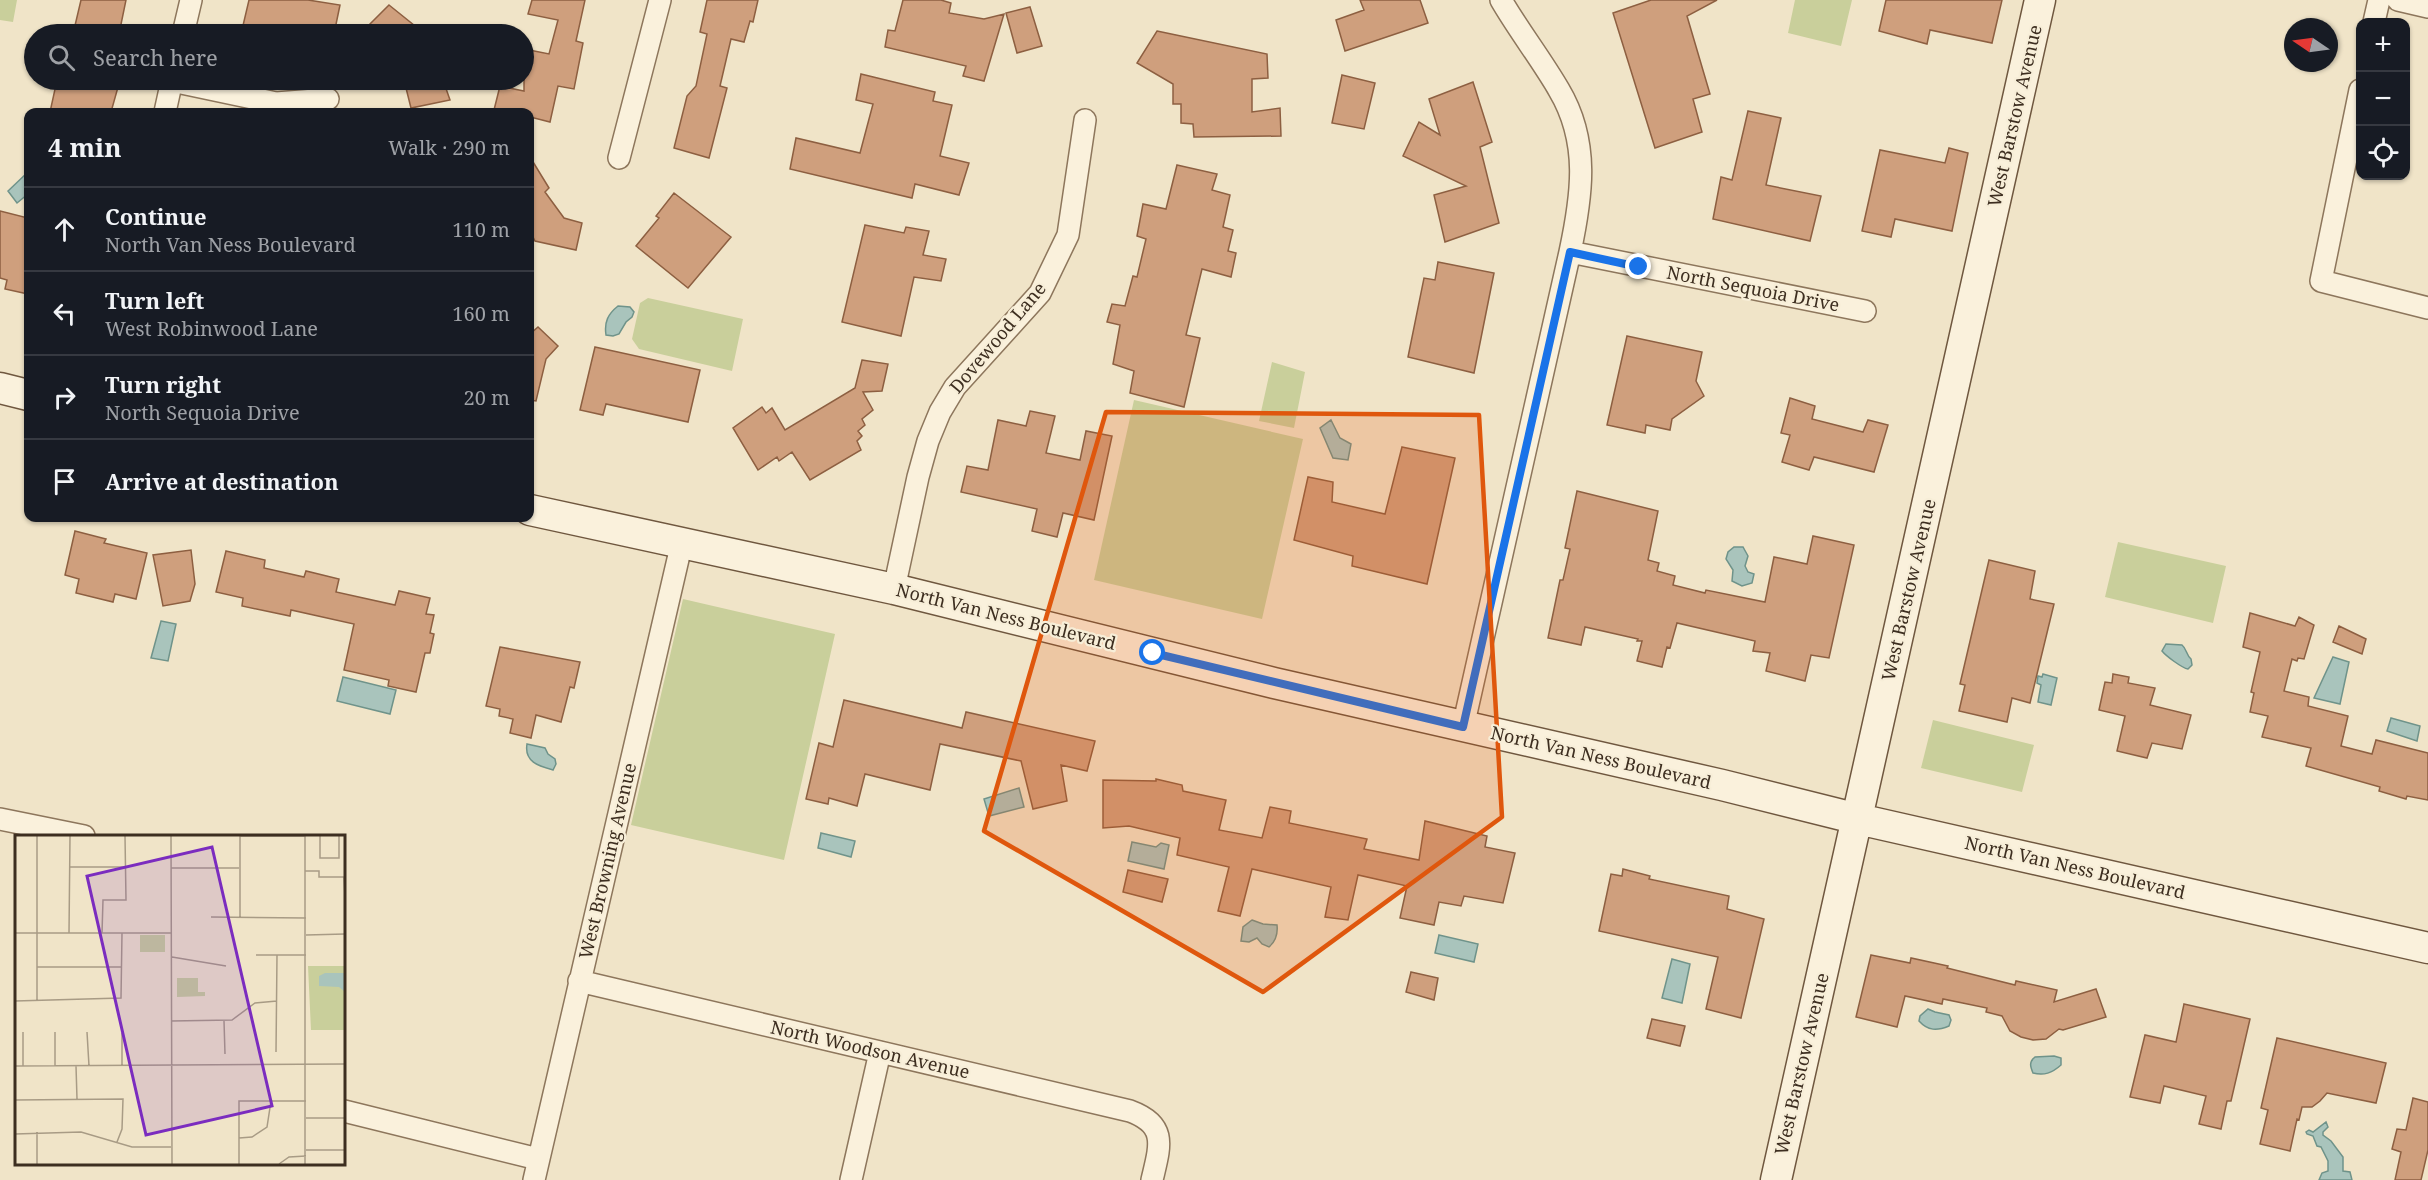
<!DOCTYPE html>
<meta charset="utf-8">
<style>
body{margin:0;font-family:"Noto Serif",serif;background:#242831;color:#f1f3f6}
.controls{position:absolute;right:18px;top:18px;display:grid;overflow:hidden;border-radius:12px;box-shadow:0 2px 4px #0004}
.controls button{width:54px;height:54px;display:grid;place-items:center;padding:0;border:0;border-bottom:2px solid #363941;background:#171b24;color:#f1f3f6;font:30px sans-serif}
.compass{position:absolute;left:2284px;top:18px;width:54px;height:54px;border-radius:50%;background:#171b24;box-shadow:0 2px 4px #0004;rotate:283deg}
.stop{position:absolute;width:18px;height:18px;margin:-14px;border:4px solid #1a73e8;border-radius:50%;background:#fff}
.stop.end{background:#1a73e8;border-color:#fff;box-shadow:0 2px 6px #0008}
.list{margin:0;padding:0;list-style:none}
h2{display:flex;justify-content:space-between;align-items:center;height:78px;margin:0;padding:0 24px;font-size:26px}
h2 small{font-size:20px;font-weight:400;color:#9ea1a6}
.list li{display:grid;grid-template-columns:39px 1fr auto;gap:18px;align-items:center;box-sizing:border-box;height:84px;padding:0 24px;border-top:2px solid #363941}
.list b{display:block;font-size:22px;white-space:nowrap}
.list p{margin:0;font-size:20px;white-space:nowrap;color:#9ea1a6}
.list em{font-size:20px;font-style:normal;color:#9ea1a6}
.icon{flex:none;width:33px;height:33px;fill:none;stroke:currentColor;stroke-width:2;stroke-linecap:round;stroke-linejoin:round}
.map{position:relative;flex:none;width:2428px;height:1180px;overflow:hidden}
.search{position:absolute;background:#171b24;box-shadow:0 2px 4px #0004;left:24px;top:24px;width:510px;height:66px;display:flex;align-items:center;gap:15px;box-sizing:border-box;padding:0 21px;border-radius:33px;color:#9ea1a6;font-size:22px}
.panel{position:absolute;background:#171b24;box-shadow:0 2px 4px #0004;left:24px;top:108px;width:510px;height:414px;border-radius:12px}
.map>svg:first-child{display:block}
</style>
<div class="map">
<svg width="2428" height="1180" viewBox="0 0 2428 1180">
<rect width="100%" height="100%" fill="#f0e4c8"/>
<path fill="#c9cf9b" d="M0,0h17l-4,22 -13,-2z
M1795,0h57l-11,46 -53,-13z
M648,298l95,21 -11,52 -93,-22 -7,-10 8,-36z
M1272,362l33,10 -11,56 -35,-7z
M1134,400l169,39 -41,180 -168,-39z
M2118,542l108,24 -13,57 -108,-26z
M683,599l152,35 -51,226 -153,-35z
M1933,720l101,25 -12,47 -101,-24z"/>
<path fill="#a9c4bc" stroke="#6f938a" stroke-width="1.5" d="M28,172v22l-11,9 -9,-12z
M618,306l12,1 4,5 -2,5 -6,5 -7,12 -6,2 -7,-1c-2,-13 2,-21 12,-29z
M1331,420l9,18 11,6 -3,16 -15,-2 -13,-30z
M1734,547h9l5,9 -3,10 3,6 6,2 -2,9 -10,3 -10,-5 1,-11 -7,-11 2,-7z
M161,621l15,3 -8,37 -17,-3z
M2166,644l16,1c5,4 4,10 9,14l1,6 -4,4c-6,-1 -22,-13 -26,-18z
M2333,657l16,5 -9,42 -26,-6z
M2043,674l14,4 -6,27 -13,-3 3,-17 -4,-2 1,-7 4,1z
M343,677l53,13 -6,24 -53,-13z
M2391,718l29,8 -3,15 -30,-10z
M527,744l18,4 3,6 7,5 1,5 -3,6c-14,-4 -29,-8 -26,-26z
M1019,788l5,19 -35,9 -5,-17z
M821,833l34,8 -4,16 -33,-9z
M1132,842l24,5 5,-4 8,2 -5,24 -36,-8z
M1252,920l11,4 14,1c1,9 -1,16 -8,22l-7,-3 -5,-6 -8,4 -8,-1 2,-14z
M1439,935l39,9 -4,18 -39,-9z
M1672,959l18,5 -8,39 -20,-5z
M1928,1009l7,3 14,3 2,5 -2,6c-12,5 -21,5 -30,-5l1,-5z
M2054,1056l7,2v7c-9,8 -17,11 -28,8 -3,-7 -4,-11 2,-16z
M2326,1122l2,5 -5,5v3l8,6 12,16v14l7,1 2,8h-33l3,-7 6,-2v-10l-7,-14 -4,-1 -4,-10 -6,-2 -1,-2 3,-2 4,2z"/>
<path fill="#cf9f7d" stroke="#8d5f41" stroke-width="1.5" d="M81,0h45l-7,34h-46z
M249,0h59l32,5 -6,29h-93z
M532,0h53l-9,41 7,2 -9,46 -16,-3 -8,36 -20,-5v-5h-23l-13,-2 6,-24 24,5v-42l25,5 9,-34 -30,-6z
M707,0h51l-5,22 -3,-1 -6,21 -13,-3 -11,47 7,2 -18,70 -35,-10 13,-52 9,-10 11,-52 -7,-2z
M903,0h38l10,3 -2,10 35,6 20,-5 -20,67 -21,-5 3,-10 -81,-19 3,-17 7,1z
M1360,0h60l8,23 -83,28 -9,-31 28,-10z
M1651,0h66l-30,16 23,78 -17,5 9,33 -47,16 -42,-135z
M1886,0h116l-10,43 -62,-13 -3,14 -48,-13z
M389,5l36,29h-44l-11,-10z
M1030,7l12,39 -25,7 -11,-40z
M1157,31l110,23 1,24 -16,1v33l28,-4 1,28 -87,1 -1,-13 -12,-1v-19h-8v-20l-36,-21z
M861,74l74,18 -2,9 19,4 -12,51 29,7 -10,32 -44,-11 -3,14 -122,-29 6,-31 64,15 13,-49 -17,-4z
M1342,75l33,8 -11,46 -32,-6z
M57,80h63l-9,32h-61z
M404,80h39l7,20 -39,8z
M1473,82l19,60 -12,5 19,76 -54,19 -11,-47 32,-9 -63,-30 16,-34 21,13 -11,-36z
M1748,111l33,7 -15,67 55,11 -11,45 -97,-22 8,-42 11,3z
M1949,148l19,5 -16,78 -57,-12 -4,18 -29,-6 18,-81 65,13z
M530,157l19,31 -4,4 19,26 18,5 -6,27 -41,-9 -5,-10z
M1177,165l40,9 -5,16 18,5 -7,32 10,3 -5,21 8,2 -5,24 -29,-8 -16,66 14,3 -16,69 -54,-14 4,-22 -21,-7 7,-39 -13,-3 5,-18 13,2 8,-30 4,1 9,-38 -9,-3 6,-32 23,5z
M674,193l57,44 -43,51 -52,-42 23,-28 -3,-2z
M0,211l28,7v76l-23,-5 2,-9 -7,-2z
M865,225l39,8 2,-6 23,4 -6,24 23,4 -5,22 -27,-4 -13,59 -59,-14z
M1438,262l56,11 -20,100 -66,-16 16,-79 11,2z
M538,327l20,19 -12,13 -10,42 -6,-1v-66z
M1627,336l75,16 -6,29 8,15 -32,23 -2,11 -24,-5 -1,8 -38,-8z
M595,347l105,23 -12,52 -82,-18 -3,11 -23,-5z
M862,360l26,4 -6,27 -19,1 10,18 -11,9 3,6 -7,6 4,5 -5,5 4,9 -51,30 -18,-28 -13,9 -2,-4 -19,13 -25,-42 29,-21 4,6 6,-5 13,22 70,-42z
M1790,398l25,8 -3,13 51,13 5,-12 20,5 -14,47 -60,-15 -5,13 -27,-8 8,-27 -9,-2z
M1030,411l25,5 -9,37 34,7 6,-29 26,5 -18,84 -31,-7 -6,24 -25,-6 5,-22 -76,-17 6,-26 21,4 10,-50 28,6z
M1402,447l53,11 -28,126 -75,-18 1,-10 -59,-16 14,-63 25,5 -1,20 53,12z
M1577,491l81,20 -10,49 11,3 -2,8 18,5 -2,9 32,8 1,-3 59,12 9,-45 33,7 6,-28 41,9 -25,113 -18,-3 -6,26 -39,-10 4,-18 -17,-2 2,-10 -78,-18 -7,25 -3,-1 -5,20 -25,-6 5,-20h-5l1,-2 -53,-12 -4,18 -33,-7 12,-58h3l7,-31 -5,-1z
M75,531l31,8 -2,4 43,10 -11,46 -21,-5 -2,8 -37,-9 3,-14 -14,-4z
M191,550l4,34 -5,17 -27,5 -10,-51z
M226,551l39,9 -1,8 40,9 2,-6 33,8 -3,13 59,13 4,-14 31,7 -4,16 8,1 -4,18 4,1 -4,19h-5l-9,39 -28,-6 1,-6 -45,-10 10,-46 -63,-14 -1,6 -48,-10 1,-8 -27,-6z
M1989,560l46,11 -5,28 24,5 -24,99 -18,-5 -5,24 -48,-11 6,-26 -5,-1z
M2250,613l45,13 4,-9 15,8 -10,34 -6,-1 -1,3 -5,-2 -8,32 25,6 -1,9 40,10 -7,30 31,8 4,-14 52,13v47l-21,-4 -1,3 -27,-8 1,-4 -74,-21 5,-18 -49,-11 6,-21 -18,-4 4,-19 -3,-1 9,-40 -17,-5z
M2339,626l27,13 -4,15 -29,-12z
M500,647l80,15 -6,26 -4,-1 -9,35 -25,-7 -5,23 -21,-5 3,-14 -14,-3 1,-7 -14,-3z
M2113,674l16,3 -1,6 27,5 -5,17 41,10 -9,34 -30,-6 -5,15 -30,-7 8,-35 -26,-6 6,-28 7,1z
M844,700l118,28 4,-16 129,29 -8,30 -26,-6 6,36 -34,8 -12,-48 -81,-17 -10,46 -65,-16 -8,32 -28,-8 -1,6 -22,-5 13,-56 14,4z
M1156,779l26,6 1,6 43,9 -7,30 43,8 8,-31 21,4 -2,12 78,16 -3,10 55,11 6,-39 62,15 -2,11 30,6 -12,50 -39,-7 -3,10 -22,-4 -5,23 -34,-7 7,-32 -49,-11 -10,45 -23,-3 6,-30 -79,-18 -12,47 -22,-5 11,-44 -52,-12 3,-17 -51,-12 -26,2v-48l53,1z
M1623,869l27,7 -1,3 80,17 -2,13 37,10 -23,99 -35,-9 12,-52 -119,-26 12,-57 11,2z
M1128,870l40,9 -6,23 -39,-10z
M1871,955l39,8 1,-5 37,8 -1,2 68,17 1,-4 41,9 -3,12 42,-13 10,28 -43,13 -4,-1 -13,10 -13,1 -12,-3 -11,-6 -8,-15 -16,-4 1,-4 -44,-9 -1,5 -37,-8 -8,31 -41,-10z
M1411,972l27,6 -4,22 -28,-8z
M2184,1004l66,15 -19,82h-4l-6,28 -22,-5 7,-28 -42,-10 -4,17 -30,-6 15,-62 31,7z
M1652,1019l33,7 -5,20 -33,-8z
M2277,1038l109,25 -10,40 -49,-10 -7,8 -8,6h-10l-3,13 -2,-1 -7,32 -30,-7 8,-34 -7,-2z
M2413,1098l15,4v48l-7,30h-26l6,-28 -9,-3 5,-20 9,1z"/>
<g fill="none" stroke-linecap="round" stroke-linejoin="round">
<g stroke="#8d765c" stroke-width="24">
<path id="street" d="M2398,0l30,7
M2374,22l5,-22
M183,34l8,-34
M172,81l104,22 52,-4
M2360,90l-39,191 107,27
M165,112l7,-32
M619,158l41,-158
M1570,252l295,59
M894,589l24,-112 10,-36 12,-29 15,-25 85,-94 28,-58 17,-115
M1463,727l107,-475c12,-56 20,-110 -11,-162 -18,-31 -40,-59 -58,-90
M0,819l84,17
M579,981l551,130c38,14 30,35 22,69
M344,1111l194,48
M534,1180l148,-638
M851,1180l29,-128"/>
</g>
<g stroke="#6f573f" stroke-width="33">
<path id="secondary" d="M0,388l28,7
M530,510l364,79 380,94 448,102 136,34 570,129
M1776,1180l264,-1180"/>
</g>
<use href="#street" stroke="#faf1dc" stroke-width="21"/>
<use href="#secondary" stroke="#faf1dc" stroke-width="30"/>
</g>
<g fill="none" stroke-linecap="round" stroke-linejoin="round">
<path stroke="#1a73e8" stroke-width="8" d="M1153,653l310,74 107,-475 69,15"/>
</g>
<path fill="#df570d" fill-opacity="0.2" stroke="#df570d" stroke-width="4.5" stroke-linejoin="round" d="M1106,412l373,3 23,402 -239,175 -279,-161z"/>
<g text-anchor="middle" stroke-width="4.5" stroke-linejoin="round" paint-order="stroke">
<g font-size="18" fill="#3d2e20" stroke="#f7eed8">
<text transform="translate(2015 116) rotate(-77)" y="6">West Barstow Avenue</text>
<text transform="translate(1753 289) rotate(11)" y="6">North Sequoia Drive</text>
<text transform="translate(998 338) rotate(-50)" y="6">Dovewood Lane</text>
<text transform="translate(1909 590) rotate(-77)" y="6">West Barstow Avenue</text>
<text transform="translate(1006 617) rotate(14)" y="6">North Van Ness Boulevard</text>
<text transform="translate(1601 758) rotate(13)" y="6">North Van Ness Boulevard</text>
<text transform="translate(608 861) rotate(-77)" y="6">West Browning Avenue</text>
<text transform="translate(2075 868) rotate(13)" y="6">North Van Ness Boulevard</text>
<text transform="translate(870 1050) rotate(13)" y="6">North Woodson Avenue</text>
<text transform="translate(1802 1064) rotate(-77)" y="6">West Barstow Avenue</text>
</g>
</g>
<g transform="translate(15 835)">
<rect width="330" height="330" fill="#f0e4c8"/>
<path d="M125,100h25v17h-25zM293,131h37v64h-34zM162,143h21v14h7v4l-28,1z" fill="#c9cf9b"/>
<path d="M310,138h20v19l-6,-5 -20,-1v-10z" fill="#a9c4bc"/>
<path fill="none" stroke="#a89b85" stroke-width="1.5" d="M156,1l1,328M225,1v82M225,1h65M290,1v328M305,1v22h19v-22M54,32h56M156,33h68M290,36h14v6h26M329,42l1,20M196,82l95,1M0,98h156M54,98l1,-97M87,98l1,-33h23l-1,-64M291,100l39,-1M241,120h50M157,122l54,9M22,132h85M0,166l106,-3 1,-65M22,166v-165M156,186l61,-1 23,-17 22,-2M209,186l1,33M8,197v34M40,197v34M72,197l2,34M261,217l1,-97M107,230v-32M0,231l330,-2M61,231l1,33M0,265l108,-1 -1,30 -5,13M291,283h39M22,297v32M0,299l66,-2 51,15h39M224,303l13,-1 15,-10 4,-26M291,315h39M224,329v-63h67M264,329l10,-7 17,-1"/>
<path fill="#7b2cbf" fill-opacity="0.15" stroke="#7b2cbf" stroke-width="3" d="M197,12l60,259 -126,29 -59,-259z"/>
<rect width="330" height="330" fill="none" stroke="#3d2e20" stroke-width="3"/>
</g>
</svg>
<div class="controls">
<button>+</button>
<button>−</button>
<button><svg class="icon" aria-label="locate" viewBox="0 0 24 24"><circle cx="12" cy="12" r="6"/><path d="M12 2v4M12 18v4M2 12h4M18 12h4"/></svg></button>
</div>
<svg class="compass" viewBox="-18 -18 36 36"><path d="M0-13l5 13h-10z" fill="#e53935"/><path d="M0 13l5-13h-10z" fill="#9ea1a6"/></svg>
<div class="stop" style="left:1153px;top:653px"></div>
<div class="stop end" style="left:1639px;top:267px"></div>
<div class="search"><svg class="icon" aria-label="search" viewBox="0 0 24 24"><circle cx="10" cy="10" r="6"/><path d="M15 15l6 6"/></svg>Search here</div>
<section class="panel">
<h2>4 min<small>Walk · 290 m</small></h2>
<ul class="list">
<li><svg class="icon" aria-label="ahead" viewBox="0 0 24 24"><path d="M12 20V5M6 11l6-6 6 6"/></svg><div><b>Continue</b><p>North Van Ness Boulevard</p></div><em>110 m</em></li>
<li><svg class="icon" aria-label="left" viewBox="0 0 24 24"><path d="M17 20v-9H6M10 6l-5 5 5 5"/></svg><div><b>Turn left</b><p>West Robinwood Lane</p></div><em>160 m</em></li>
<li><svg class="icon" aria-label="right" viewBox="0 0 24 24"><path d="M7 20v-9h11M14 6l5 5-5 5"/></svg><div><b>Turn right</b><p>North Sequoia Drive</p></div><em>20 m</em></li>
<li><svg class="icon" aria-label="arrive" viewBox="0 0 24 24"><path d="M6 21V4h12l-3 4 3 4H6"/></svg><div><b>Arrive at destination</b></div></li>
</ul>
</section>
</div>
